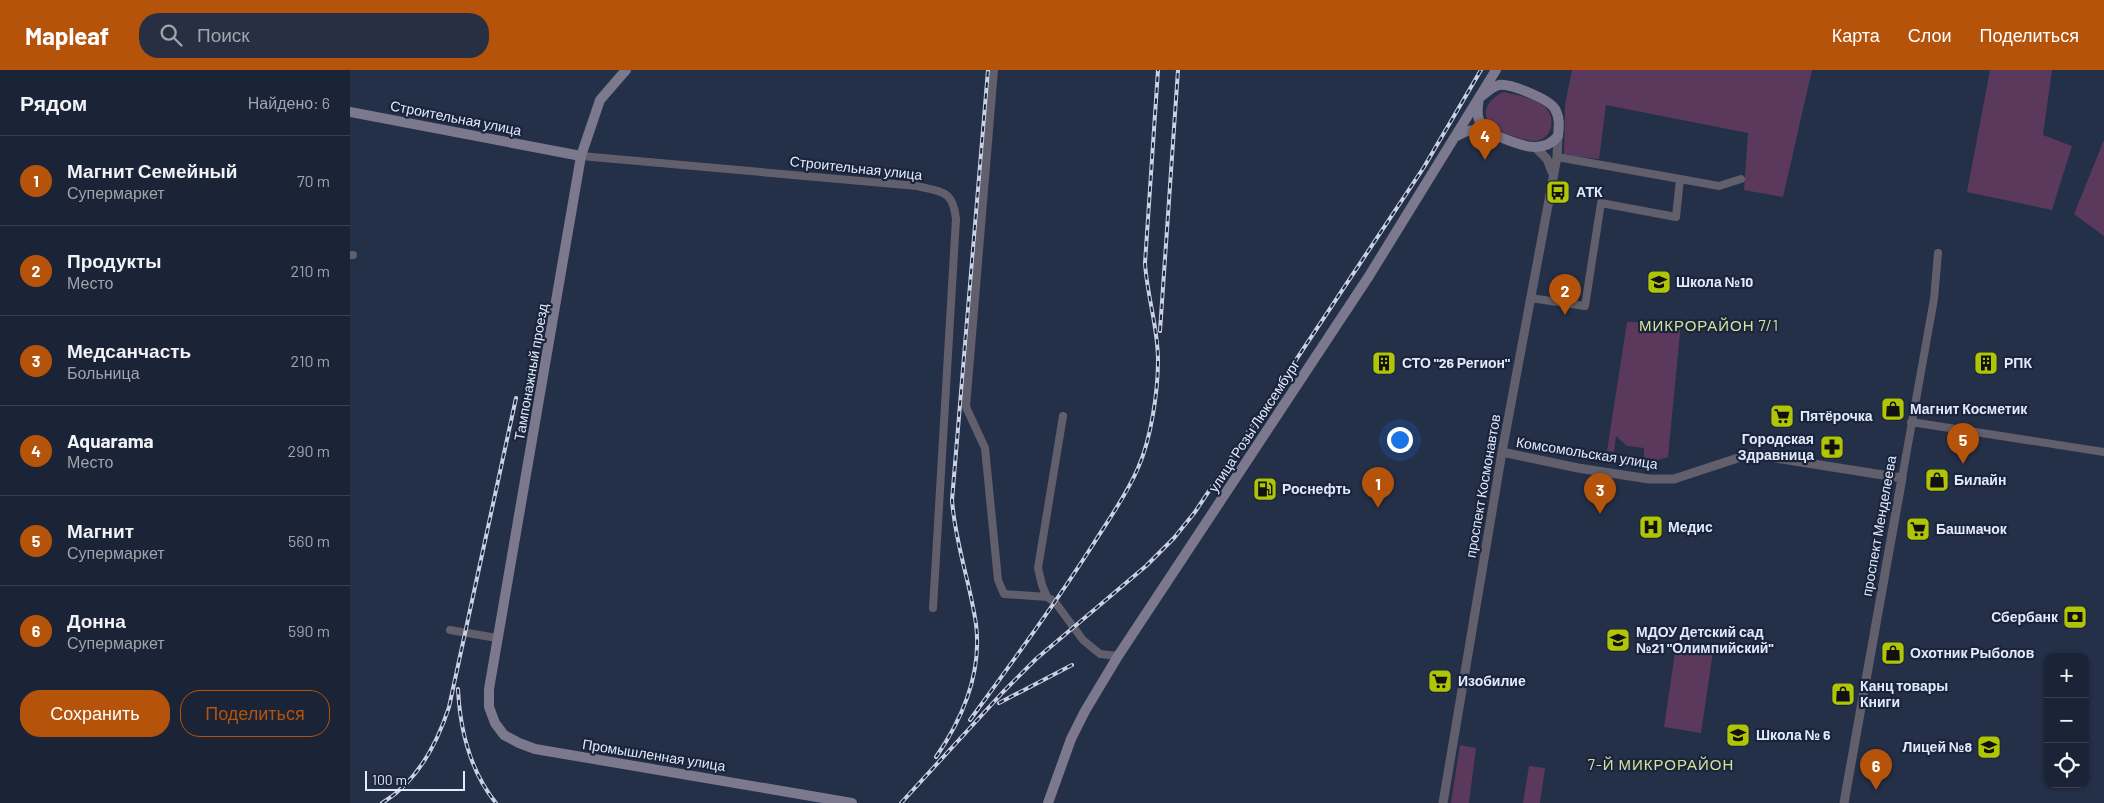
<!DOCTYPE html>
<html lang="ru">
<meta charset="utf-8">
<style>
body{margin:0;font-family:Barlow,sans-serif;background:#282f42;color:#f1f3f6}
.controls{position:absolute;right:15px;bottom:15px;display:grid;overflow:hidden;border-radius:10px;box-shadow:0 1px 4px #0004}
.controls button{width:45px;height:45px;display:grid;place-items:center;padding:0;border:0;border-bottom:1px solid #394051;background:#1b2336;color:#f1f3f6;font:25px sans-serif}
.scale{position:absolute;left:15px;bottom:12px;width:100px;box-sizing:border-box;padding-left:5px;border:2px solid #e2eafa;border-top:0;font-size:14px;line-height:18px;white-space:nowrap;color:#e2eafa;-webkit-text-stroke:4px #1a253d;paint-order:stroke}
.you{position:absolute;left:1049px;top:369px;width:18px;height:18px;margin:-12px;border:4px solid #fff;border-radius:50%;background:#1a73e8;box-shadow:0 0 0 8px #1a73e833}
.badge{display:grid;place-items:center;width:32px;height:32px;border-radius:50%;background:#b45309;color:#fff;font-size:16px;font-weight:700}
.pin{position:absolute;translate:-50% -41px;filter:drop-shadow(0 1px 2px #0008)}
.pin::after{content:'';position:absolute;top:26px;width:18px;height:15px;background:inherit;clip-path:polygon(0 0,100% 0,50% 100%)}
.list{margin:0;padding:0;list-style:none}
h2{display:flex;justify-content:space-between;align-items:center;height:65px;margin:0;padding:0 20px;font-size:21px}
h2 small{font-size:16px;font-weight:400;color:#a0a4ad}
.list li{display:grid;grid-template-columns:32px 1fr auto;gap:15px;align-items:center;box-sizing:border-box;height:90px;padding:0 20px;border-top:1px solid #394051}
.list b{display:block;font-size:19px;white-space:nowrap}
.list p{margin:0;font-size:16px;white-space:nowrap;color:#a0a4ad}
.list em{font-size:16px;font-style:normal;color:#a0a4ad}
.actions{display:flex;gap:10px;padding:15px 20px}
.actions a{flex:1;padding:11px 0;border:1px solid #b45309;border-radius:20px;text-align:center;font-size:18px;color:#b45309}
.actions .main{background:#b45309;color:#fff}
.icon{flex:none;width:28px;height:28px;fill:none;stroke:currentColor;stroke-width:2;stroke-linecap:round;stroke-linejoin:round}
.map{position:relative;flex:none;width:1754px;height:733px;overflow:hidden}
header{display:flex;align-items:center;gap:30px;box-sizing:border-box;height:70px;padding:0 25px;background:#b45309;color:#fff}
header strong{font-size:24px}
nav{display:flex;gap:28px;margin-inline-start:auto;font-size:18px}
.search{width:350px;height:45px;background:#282f42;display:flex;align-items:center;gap:12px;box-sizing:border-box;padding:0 18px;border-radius:20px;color:#a0a4ad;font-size:19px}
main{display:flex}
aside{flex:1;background:#1b2336}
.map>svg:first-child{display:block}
</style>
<header>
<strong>Mapleaf</strong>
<div class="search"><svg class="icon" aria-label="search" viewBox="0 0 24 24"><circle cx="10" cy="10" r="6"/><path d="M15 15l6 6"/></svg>Поиск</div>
<nav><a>Карта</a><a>Слои</a><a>Поделиться</a></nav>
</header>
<main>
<aside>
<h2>Рядом<small>Найдено: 6</small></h2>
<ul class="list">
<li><span class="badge">1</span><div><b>Магнит Семейный</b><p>Супермаркет</p></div><em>70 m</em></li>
<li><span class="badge">2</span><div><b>Продукты</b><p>Место</p></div><em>210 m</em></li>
<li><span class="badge">3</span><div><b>Медсанчасть</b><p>Больница</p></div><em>210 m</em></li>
<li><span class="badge">4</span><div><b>Aquarama</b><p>Место</p></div><em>290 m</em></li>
<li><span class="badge">5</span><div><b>Магнит</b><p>Супермаркет</p></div><em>560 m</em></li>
<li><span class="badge">6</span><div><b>Донна</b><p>Супермаркет</p></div><em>590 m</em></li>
</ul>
<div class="actions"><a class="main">Сохранить</a><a>Поделиться</a></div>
</aside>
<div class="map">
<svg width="1754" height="733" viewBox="0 0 1754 733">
<rect width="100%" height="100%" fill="#242f48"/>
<path fill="#5a395d" d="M1222,0h240l-29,127 -39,-7 4,-57 -142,-28 -7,54 -35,-4 1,-50z
M1640,0h62l-9,65 29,11 -20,64 -85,-18z
M1154,22c13,3 30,6 40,14 14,12 8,36 -12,35 -8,-1 -34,-9 -40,-15 -14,-13 -2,-29 12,-34z
M1754,70v96l-30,-22z
M1277,252l54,1 -13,134 -10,3 -14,-1v-11l-17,-2 -11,-10 -2,16 -7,-1z
M1326,576l37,6 -12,81 -37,-6z
M1110,675l16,3 -7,55h-18z
M1179,696l16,2 -5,35h-17z"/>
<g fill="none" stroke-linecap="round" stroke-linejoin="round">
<path stroke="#615f6c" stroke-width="8" d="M644,0l-28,337 19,41 13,132 6,14 43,3 8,5 28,38 17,14 18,2
M231,86l336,30c25,6 36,4 39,33l-23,389
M1330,109l39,7 22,-7
M0,185h3
M1180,228l55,8 16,-103 75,14 4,-38 -123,-22
M1561,352l193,30
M1552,408l32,-179 4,-46
M697,527l-5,-12 -4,-17 25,-152
M100,560l47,8"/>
<path stroke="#615f6c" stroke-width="9" d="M1186,78l11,11 5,13
M1152,382l76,16 71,11h25l76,-25 152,24 -58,325
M1093,733l59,-351 55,-295 1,-21"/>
<path stroke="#7c788d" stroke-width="10" d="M276,0l-26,30 -19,56 -92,533v18l6,16 9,12 15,8 16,6 317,54
M0,42l231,44
M1107,66c5,-3 12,-6 18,-6 27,2 61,33 83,6 1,-10 2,-18 -3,-27 -6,-10 -45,-26 -56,-24 -8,2 -14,9 -20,13 -3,16 -2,23 9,35
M698,733l23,-64 14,-28 33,-55 251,-380 127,-206"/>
<g stroke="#c9d2e3" stroke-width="4">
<path id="rail" d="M810,261l18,-261
M108,619c2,40 12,82 38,114
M649,633l73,-38
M620,650c43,-59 85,-116 124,-177 15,-24 33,-49 44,-75 13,-29 20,-76 20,-108 0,-33 -11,-64 -13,-97l13,-193
M586,687c27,-39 46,-85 40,-133 -6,-42 -21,-81 -24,-124l36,-430
M32,733c35,-21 55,-59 67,-96l67,-309
M551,733l102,-111 33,-33 110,-93 28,-28 21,-26 229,-345 57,-97"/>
</g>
<use href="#rail" stroke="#1a253d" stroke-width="2" stroke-dasharray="5.5" stroke-linecap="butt"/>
</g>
<defs>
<g id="bus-square" transform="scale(1.25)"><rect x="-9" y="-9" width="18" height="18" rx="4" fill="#afc506" stroke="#1a253d"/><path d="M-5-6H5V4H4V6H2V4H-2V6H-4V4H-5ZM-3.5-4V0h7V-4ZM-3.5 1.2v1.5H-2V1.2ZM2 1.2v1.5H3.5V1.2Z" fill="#111"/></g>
<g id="school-square" transform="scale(1.25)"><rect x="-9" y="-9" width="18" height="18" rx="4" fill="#afc506" stroke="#1a253d"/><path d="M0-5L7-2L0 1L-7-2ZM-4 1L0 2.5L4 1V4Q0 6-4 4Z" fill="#111"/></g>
<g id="building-square" transform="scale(1.25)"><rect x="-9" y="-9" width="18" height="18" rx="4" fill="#afc506" stroke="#1a253d"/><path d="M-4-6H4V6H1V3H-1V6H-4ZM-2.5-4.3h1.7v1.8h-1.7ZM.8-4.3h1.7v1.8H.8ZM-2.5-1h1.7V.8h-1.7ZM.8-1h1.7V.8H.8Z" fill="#111"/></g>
<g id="shop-square" transform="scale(1.25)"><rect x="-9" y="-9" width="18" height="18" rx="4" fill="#afc506" stroke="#1a253d"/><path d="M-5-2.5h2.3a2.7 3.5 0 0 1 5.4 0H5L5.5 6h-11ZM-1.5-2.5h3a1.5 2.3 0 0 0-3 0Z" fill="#111"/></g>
<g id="supermarket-square" transform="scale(1.25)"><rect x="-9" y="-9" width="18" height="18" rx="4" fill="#afc506" stroke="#1a253d"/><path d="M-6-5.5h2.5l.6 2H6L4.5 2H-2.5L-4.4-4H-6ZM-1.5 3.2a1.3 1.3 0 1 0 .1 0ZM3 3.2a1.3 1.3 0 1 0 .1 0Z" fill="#111"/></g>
<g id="pharmacy-square" transform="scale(1.25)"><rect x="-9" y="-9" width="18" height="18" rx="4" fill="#afc506" stroke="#1a253d"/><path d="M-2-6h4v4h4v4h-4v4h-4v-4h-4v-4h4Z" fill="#111"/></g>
<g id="fuel-square" transform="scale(1.25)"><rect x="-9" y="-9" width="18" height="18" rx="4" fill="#afc506" stroke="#1a253d"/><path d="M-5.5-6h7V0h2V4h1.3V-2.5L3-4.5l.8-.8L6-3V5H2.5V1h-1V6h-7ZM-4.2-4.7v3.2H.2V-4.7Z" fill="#111"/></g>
<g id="hospital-square" transform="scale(1.25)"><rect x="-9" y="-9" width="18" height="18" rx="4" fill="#afc506" stroke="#1a253d"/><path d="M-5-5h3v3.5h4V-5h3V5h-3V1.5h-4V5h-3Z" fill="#111"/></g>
<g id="bank-square" transform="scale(1.25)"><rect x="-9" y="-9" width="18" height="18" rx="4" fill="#afc506" stroke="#1a253d"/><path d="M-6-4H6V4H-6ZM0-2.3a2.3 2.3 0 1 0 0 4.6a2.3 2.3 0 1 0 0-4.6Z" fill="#111"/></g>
</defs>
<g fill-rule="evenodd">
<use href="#bus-square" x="1208" y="122"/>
<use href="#school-square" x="1309" y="212"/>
<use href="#building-square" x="1034" y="293"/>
<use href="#building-square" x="1636" y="293"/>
<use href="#shop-square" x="1543" y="339"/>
<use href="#supermarket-square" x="1432" y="346"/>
<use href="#pharmacy-square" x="1482" y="377"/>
<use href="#shop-square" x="1587" y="410"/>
<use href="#fuel-square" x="915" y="419"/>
<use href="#hospital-square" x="1301" y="457"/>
<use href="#supermarket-square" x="1568" y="459"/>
<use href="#bank-square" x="1725" y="547"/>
<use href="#school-square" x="1268" y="570"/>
<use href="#shop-square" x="1543" y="583"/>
<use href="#supermarket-square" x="1090" y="611"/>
<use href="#shop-square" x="1493" y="624"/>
<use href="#school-square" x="1388" y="665"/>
<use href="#school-square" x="1639" y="677"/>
</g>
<g text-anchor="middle" stroke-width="4.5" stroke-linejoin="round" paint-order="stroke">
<g font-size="14" fill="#e2eafa" stroke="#1a253d">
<text transform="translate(106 48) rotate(11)" y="5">Строительная улица</text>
<text transform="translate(506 98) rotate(6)" y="5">Строительная улица</text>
<text transform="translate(181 302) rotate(-80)" y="5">Тампонажный проезд</text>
<text transform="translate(904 356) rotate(-57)" y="5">улица Розы Люксембург</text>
<text transform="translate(1237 383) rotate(9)" y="5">Комсомольская улица</text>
<text transform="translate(1133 416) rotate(-80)" y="5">проспект Космонавтов</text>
<text transform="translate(1529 456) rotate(-80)" y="5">проспект Менделеева</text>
<text transform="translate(304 685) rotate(9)" y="5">Промышленная улица</text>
</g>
<g font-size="14" font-weight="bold" fill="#e2eafa" stroke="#1a253d" text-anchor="start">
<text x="1226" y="127">АТК</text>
<text x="1326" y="217">Школа №10</text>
<text x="1052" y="298">СТО "26 Регион"</text>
<text x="1654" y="298">РПК</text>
<text x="1560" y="344">Магнит Косметик</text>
<text x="1450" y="351">Пятёрочка</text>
<text x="1464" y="374" text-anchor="end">Городская<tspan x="1464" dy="16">Здравница</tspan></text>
<text x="1604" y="415">Билайн</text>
<text x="932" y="424">Роснефть</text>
<text x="1318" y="462">Медис</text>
<text x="1586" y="464">Башмачок</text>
<text x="1708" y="552" text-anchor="end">Сбербанк</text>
<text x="1286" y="567">МДОУ Детский сад<tspan x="1286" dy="16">№21 "Олимпийский"</tspan></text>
<text x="1560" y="588">Охотник Рыболов</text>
<text x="1108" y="616">Изобилие</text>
<text x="1510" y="621">Канц товары<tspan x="1510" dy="16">Книги</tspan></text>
<text x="1406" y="670">Школа № 6</text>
<text x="1622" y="682" text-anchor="end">Лицей №8</text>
</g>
<g font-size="15" letter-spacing="1" fill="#d4e497" stroke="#1a253d">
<text x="1359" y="261">МИКРОРАЙОН 7/1</text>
<text x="1311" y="700">7-Й МИКРОРАЙОН</text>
</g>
</g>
</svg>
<div class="controls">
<button>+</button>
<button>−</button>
<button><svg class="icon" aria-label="locate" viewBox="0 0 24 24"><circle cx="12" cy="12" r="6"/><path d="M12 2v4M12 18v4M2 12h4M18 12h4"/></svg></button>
</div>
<div class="scale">100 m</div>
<div class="you"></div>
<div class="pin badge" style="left:1028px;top:438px">1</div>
<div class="pin badge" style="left:1215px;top:245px">2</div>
<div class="pin badge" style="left:1250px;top:444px">3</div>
<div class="pin badge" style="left:1135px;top:90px">4</div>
<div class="pin badge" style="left:1613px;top:394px">5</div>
<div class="pin badge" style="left:1526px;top:720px">6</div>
</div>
</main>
